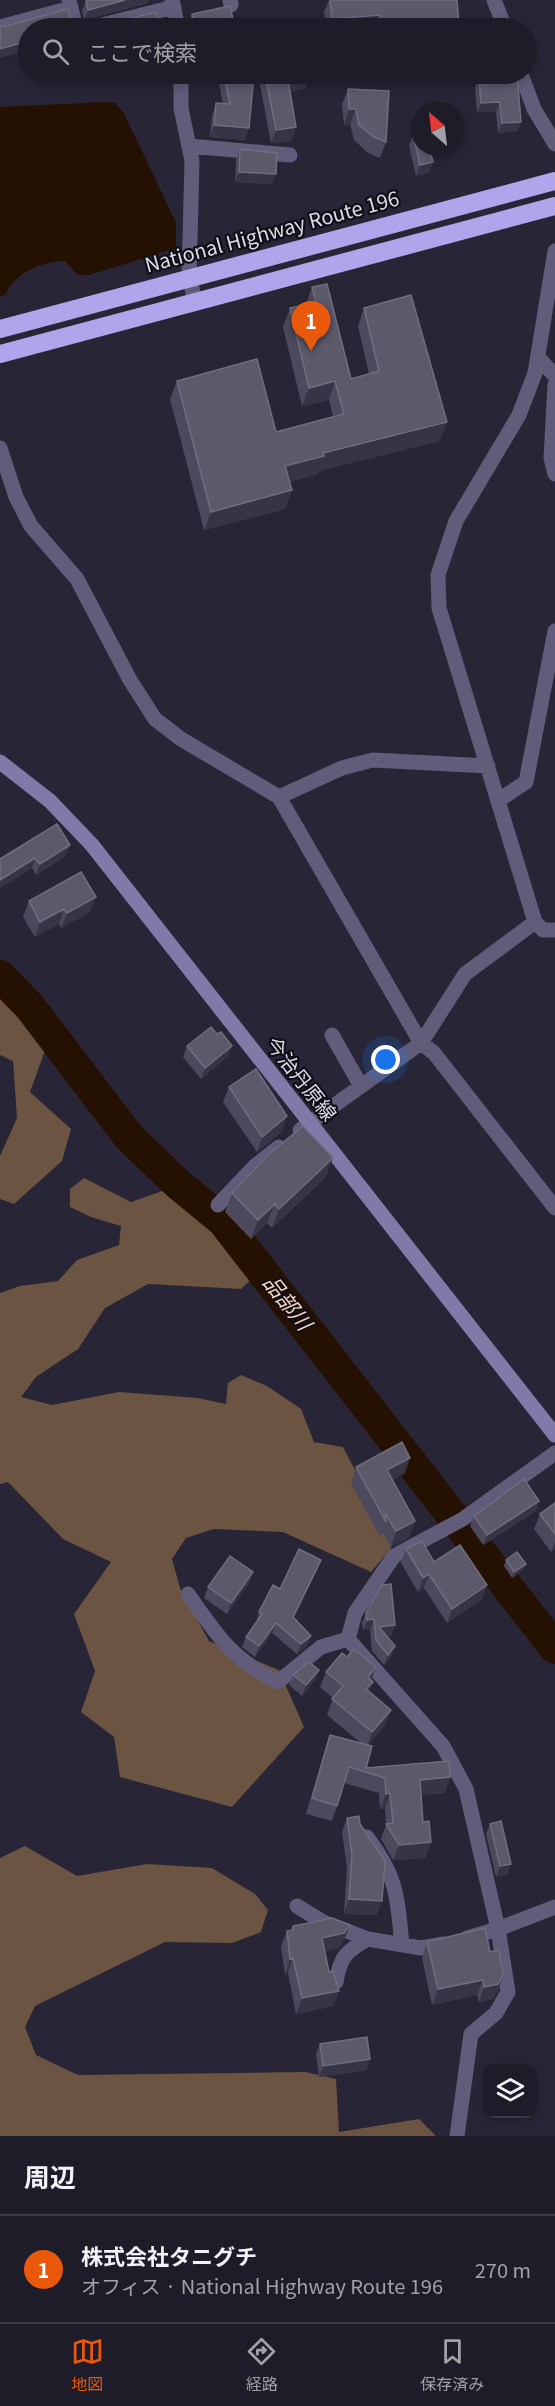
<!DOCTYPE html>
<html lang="ja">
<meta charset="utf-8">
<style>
body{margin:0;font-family:Georgia,"Noto Sans JP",serif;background:#2b2934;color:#f1f3f6}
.controls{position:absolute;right:18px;bottom:18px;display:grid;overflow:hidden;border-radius:12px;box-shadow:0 3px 9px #0003}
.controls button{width:54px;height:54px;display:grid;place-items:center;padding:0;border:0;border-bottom:2px solid #3c3a45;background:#1e1c28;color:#f1f3f6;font:30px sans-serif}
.compass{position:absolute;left:411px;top:102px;width:54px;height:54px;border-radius:50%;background:#1e1c28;box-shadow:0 3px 9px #0003;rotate:332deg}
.you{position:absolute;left:386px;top:1060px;width:21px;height:21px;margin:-15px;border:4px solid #fff;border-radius:50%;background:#1a73e8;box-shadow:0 0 0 9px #1a73e833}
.badge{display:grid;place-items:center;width:39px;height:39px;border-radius:50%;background:#ea580c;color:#fff;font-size:20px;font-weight:700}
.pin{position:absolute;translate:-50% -50px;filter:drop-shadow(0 2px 3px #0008)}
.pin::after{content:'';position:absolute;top:32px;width:21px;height:18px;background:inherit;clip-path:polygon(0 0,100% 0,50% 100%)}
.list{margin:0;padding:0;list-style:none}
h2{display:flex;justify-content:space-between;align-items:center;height:78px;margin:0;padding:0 24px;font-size:26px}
h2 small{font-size:20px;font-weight:400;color:#a1a1a8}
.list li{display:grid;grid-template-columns:39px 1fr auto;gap:18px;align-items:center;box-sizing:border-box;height:108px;padding:0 24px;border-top:2px solid #3c3a45}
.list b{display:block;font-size:22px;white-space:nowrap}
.list p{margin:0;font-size:20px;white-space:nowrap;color:#a1a1a8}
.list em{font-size:20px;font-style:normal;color:#a1a1a8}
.icon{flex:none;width:33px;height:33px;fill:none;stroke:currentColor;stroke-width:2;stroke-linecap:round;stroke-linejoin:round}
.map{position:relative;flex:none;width:555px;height:2136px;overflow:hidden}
.search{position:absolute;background:#1e1c28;box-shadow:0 3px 9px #0003;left:18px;right:18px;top:18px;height:66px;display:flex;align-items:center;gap:15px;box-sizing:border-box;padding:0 21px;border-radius:33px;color:#a1a1a8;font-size:22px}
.sheet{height:186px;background:#1e1c28}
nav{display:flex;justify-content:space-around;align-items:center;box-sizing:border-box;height:84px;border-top:2px solid #3c3a45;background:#1e1c28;font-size:16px;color:#a1a1a8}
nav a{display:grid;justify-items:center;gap:3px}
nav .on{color:#ea580c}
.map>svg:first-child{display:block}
</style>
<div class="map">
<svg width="555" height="2136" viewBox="0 0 555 2136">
<rect width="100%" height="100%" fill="#282536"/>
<path fill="#6b5441" d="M0,991l20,20 27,34 -17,47 41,37 -9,32 -48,43 -14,-5v-43l17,-38 -4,-57 -13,-6z
M84,1178l47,24 34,-12 53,36 38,49 -15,14 -93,-5 -43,24 -27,41 -42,28 -15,20 31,8 67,-13 79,6 28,6 2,-21 13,-8 26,11 34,23 13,33 29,5 30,57 28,23 -10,21 -20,24 -88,-40 -69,-3 -28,9 -14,21 8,29 29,53 70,29 25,57 -72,80 -112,-30 -6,-40 -33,-25 14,-41 -21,-57 37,-52 -48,-23 -55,-57 -8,2v-191l20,-7 38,-5 19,-21 42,-15 2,-19 -30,-9 -21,-10v-18z
M25,1846l52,30 70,-12 65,4 43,26 13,16 -7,22 -29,11 -67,-1 -130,64 -10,21 11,28 42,20 227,-3 31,7 3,53 80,-13 17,17h-436v-278z"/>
<path fill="#241102" d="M105,102l10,1 9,10 52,110v25l-87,27h-11l-13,-14c-23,0 -50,12 -60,34l-5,1v-189z"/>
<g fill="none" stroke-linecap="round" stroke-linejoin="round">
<path stroke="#241102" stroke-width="32" d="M0,976l30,31 99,130 49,47 45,37 332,427"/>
<path stroke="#605c79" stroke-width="15" d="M69,0l7,28
M172,0l6,28
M230,0l1,5
M494,0l11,28
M0,27l71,-19
M90,28l84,-21
M181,74v34l11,53 -3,116 6,23
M521,74l13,35 21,35
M189,146l101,9
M555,251l-20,122 -16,42 -63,106 -18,54 1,33 96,314 8,8h12
M538,357l17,19
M555,385l-4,73 4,16
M0,448l16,49 15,29 46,53 53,101 25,39 26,20 98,58 142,246 13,10 121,155
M279,797l63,-29 31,-8 115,6
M499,800l27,-18 29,-151
M332,1035l29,51
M300,1130l121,-87 44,-69 70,-52
M218,1205l37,-39 24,-19
M555,1453l-92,66 -69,37 -39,57 -7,26 95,107 23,43 32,140 57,-22
M188,1594c29,41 43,65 90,88l43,-35 27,-8
M367,1837c31,41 30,59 35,108
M297,1906l26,16 45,17
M336,1982c4,-25 10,-31 32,-43l53,9 23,-4
M457,2136l14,-102 25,-21 12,-21 -10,-63 -31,9"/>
<path stroke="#8179a7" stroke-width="15" d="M0,762l50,39 42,44 463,590"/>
<path stroke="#b0a4eb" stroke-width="18" d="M0,329l555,-148
M0,354l555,-148"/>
</g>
<path fill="#4c495c" d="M329,0h128v28h-131l-2,-16z
M86,1l62,2 -64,17 -2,-9z
M192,14l43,14h-47v-2z
M196,74h58l-9,66 -35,-3 2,-21 4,-13 7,1 -5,-25 -20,4z
M258,74h52l-5,14 -15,4 6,35 -5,14 -20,2z
M479,78l42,44 -4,9 -19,2 -2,-21h-19l-2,-25z
M348,89l38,53 -6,16 -12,-5 -14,-13 -4,-16 -6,1 -2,-21z
M413,135l16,38 -13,3 -7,-30z
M240,149l32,35 -37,-2 1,-22z
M312,287l39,92 18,-5 -11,-48 6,-18 76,133 -122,30 -1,3 -28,8 3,8 -7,19 -81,21 -34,-131 7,-18 99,51 57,-15 -4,-17 -27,6 -19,-79 7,-19 16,-4z
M66,856l-30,19 -4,-7 -32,20v-29z
M29,901l61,11 -29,16 -2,-4 -24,13 -12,-20z
M187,1046l41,10 -27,23 -18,-22z
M229,1087l53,45 -25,20 -34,-50z
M326,1177l-54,51 -5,-5 -16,16 -26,-27 7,-19z
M356,1467l49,6 -13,7 23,41 -6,16 -18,10 -9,-15 -2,5 -29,-54z
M539,1501l-3,10 -53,34 -13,-19 4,-10z
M555,1503v46l-4,3 -17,-23 6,-15z
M406,1549l81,36 -5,14 -35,24 -23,-35 -6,4 -17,-29z
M321,1560l-4,10 -23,48 17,18 -4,10 -10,8 -25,-21 -17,24 -13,-10 4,-10 10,-15 3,-10 21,-23z
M506,1560l20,4 -2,5 -12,9 -8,-12z
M249,1583l-22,31 -23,-16 4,-11z
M366,1613l29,12 -4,11h-4l4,21 -7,8 -12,-14 -2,-21h-7l-1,-7z
M319,1670l-4,10 -13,16 -13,-11 4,-10z
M326,1672l45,8 -2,12 22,18 -6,15 -17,20 -2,23 84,9 -5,16 -24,2 2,27 8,20 -6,16 -32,2 -12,-21 5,-14 -1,-16h-5l-1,-16 -35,-10 -12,38 -26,-7 19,-64 5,-15 32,9 -35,-29 6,-17 -13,-11z
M347,1818l30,97 -33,-1 3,-46 -5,-36z
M490,1824l21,40 -4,10 -11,3 -10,-43z
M350,1925l-6,15 -5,8 -14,3 4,21 10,19 -6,15 -37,8 -8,-41 -3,2 -4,-29 6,-15 4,-1 2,-4z
M427,1942l71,48 -5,9 -14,3 -2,-7 -45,10 -10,-47z
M320,2044l50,15 -4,11 -47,7 -3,-23z"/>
<path fill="#373446" d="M125,0h24l-1,3 -64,17 4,-10z
M380,15l-5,13h-47l4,-9z
M459,25l-2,3h-47z
M28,41v10l-28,7v-9z
M201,74h19l-2,5 -20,4z
M311,74l-6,14 -22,6 5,-14z
M500,102l-4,10h-19l4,-9z
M349,109h7l-6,15 -6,1z
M521,122l-4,9 -19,2 4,-10z
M214,125l35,3 -4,12 -35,-3z
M296,127l-5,14 -20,2 5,-13z
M433,162l-4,11 -13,3 4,-11z
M239,172l37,2 -4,10 -37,-2z
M335,381l-6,19 -27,6 7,-18z
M447,422l-7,19 -122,30 -1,3 -38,11 6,-19 38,-13z
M292,490l-7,19 -81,21 7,-18z
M70,845l-4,11 -30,19 4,-11z
M35,858l-3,10 -32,20v-8z
M96,897l-6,15 -29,16 6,-15z
M64,909l-5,15 -24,13 5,-15z
M232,1046l-4,10 -27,23 4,-11z
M287,1116l-5,16 -25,20 5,-15z
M333,1158l-7,19 -54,51 7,-19z
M275,1204l-8,19 -16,16 7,-19z
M410,1458l-5,15 -24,13 6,-16z
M539,1501l-3,10 -53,34 4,-10z
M415,1521l-6,16 -18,10 5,-16z
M555,1542v7l-4,3z
M321,1560l-4,10 -27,57 3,-10z
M526,1564l-2,5 -12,9 2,-6z
M253,1572l-4,11 -22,31 4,-11z
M429,1574l-5,14 -6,4 5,-14z
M487,1585l-5,14 -35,24 5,-14z
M374,1619l-4,11h-7l4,-10z
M276,1623l-4,10 -17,24 4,-11z
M395,1625l-4,11 -16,1 4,-10z
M311,1636l-4,10 -10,8 4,-10z
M395,1646l-4,11 -7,8 4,-10z
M376,1667l-6,16 -2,-6z
M319,1670l-4,10 -13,16 4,-11z
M373,1682l-6,15 -1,-8z
M391,1710l-6,15 -18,22 5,-15z
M450,1777l-5,16 -30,2 5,-15z
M390,1793l-5,16h-5l6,-15z
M431,1842l-6,16 -32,2 6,-15z
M511,1864l-4,10 -11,3 4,-11z
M349,1899l33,2 -5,14 -33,-1z
M350,1925l-6,15 -5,8 -23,5 6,-15z
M293,1958l-5,15 -3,2 5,-16z
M503,1975l-5,15 -5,9 -14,3 5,-15z
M483,1980l-6,15 -45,10 6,-16z
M339,1991l-6,15 -37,8 6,-16z
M370,2059l-4,11 -47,7 4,-11z"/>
<path fill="#5c596b" stroke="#706d7e" stroke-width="1.5" d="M89,0h36l-37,10 -2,-9z
M330,0h127l2,25 -49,3h-29l-1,-13 -48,4z
M230,6l5,22h-40l-3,-14z
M68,9l4,15 6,3 9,-3 9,3 60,-15 4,16h-132v13l-28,8v-23h6z
M224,74h30l-5,54 -35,-3 2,-22 14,1z
M265,74h45l-22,6 8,47 -20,3z
M501,74h16l4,48 -19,1 -2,-21 -19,1 -2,-25z
M348,89l41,2 -3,51 -12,-5 -15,-12 -3,-16h-7z
M420,134v13h9l4,15 -13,3 -7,-30z
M240,149l37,4 -1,21 -37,-2z
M327,284l24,95 28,-8 -15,-63 47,-13 36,127 -124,31 1,3 -39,10 7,24 -81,22 -34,-131 80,-22 19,73 68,-18 -9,-33 -26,7 -19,-80 26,-6 -4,-15z
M57,824l13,21 -30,19 -5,-6 -35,22v-21z
M81,872l15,25 -29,16 -3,-4 -24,13 -11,-21z
M211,1027l6,7 4,-2 11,14 -27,22 -18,-22z
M256,1069l31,47 -25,21 -33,-50z
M303,1126l30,32 -54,51 -4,-5 -17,16 -26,-27 37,-39z
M402,1442l8,16 -23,12 28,51 -19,10 -11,-18 1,9 -30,-55z
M524,1479l15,22 -52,34 -13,-19z
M555,1503v31l-15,-20z
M422,1541l12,21 26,-17 27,40 -35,24 -23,-35 -6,4 -17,-29z
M299,1549l22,11 -28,57 18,19 -10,8 -25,-21 -17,23 -13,-9 16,-23 -3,-2 14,-27 7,4z
M517,1552l9,12 -12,8 -8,-12z
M230,1556l23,16 -22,31 -23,-16z
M391,1584l4,41 -16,2 16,19 -7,9 -12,-15 -2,-21 -7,1 -1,-7 16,-28z
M354,1649l22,18 -8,10 5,5 -7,7 25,21 -19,22 -40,-33 11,-13 -17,-14 16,-19 5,4z
M309,1662l10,8 -13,15 -13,-10z
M330,1735l42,11 -6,22 83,-7 1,16 -30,3 3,42 6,-1 2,21 -32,3 -13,-21 7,-1 -3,-30 -4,1 -1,-16 -36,-11 -12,39 -25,-8z
M359,1816l1,8 25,37 -3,40 -33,-2 3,-45 -5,-36z
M501,1821l10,43 -11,2 -10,-42z
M332,1918l18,7 -6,8 -22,5 7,34 4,-1 6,20 -37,7 -9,-40 -3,1 -3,-28 6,-1v-4z
M485,1928l5,24 9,-2 4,25 -5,9 -14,3 -1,-7 -45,9 -11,-47z
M367,2037l3,22 -47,7 -3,-22z"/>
<g text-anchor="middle" stroke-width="4.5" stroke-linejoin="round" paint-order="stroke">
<g font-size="20" fill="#dddce8" stroke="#100f17">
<text transform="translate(272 232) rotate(-15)" y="7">National Highway Route 196</text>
<text transform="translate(301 1079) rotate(52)" y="7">今治丹原線</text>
</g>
<g font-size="21" font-style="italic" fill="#fcd7b9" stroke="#100f17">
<text transform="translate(287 1303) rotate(52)" y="7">品部川</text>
</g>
</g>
</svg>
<div class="controls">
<button><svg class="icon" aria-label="layers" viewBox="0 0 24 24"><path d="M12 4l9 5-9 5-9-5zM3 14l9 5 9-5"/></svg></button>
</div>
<svg class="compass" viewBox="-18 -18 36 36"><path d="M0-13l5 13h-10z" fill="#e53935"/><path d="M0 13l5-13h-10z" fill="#a1a1a8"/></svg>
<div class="you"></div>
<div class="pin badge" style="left:311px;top:351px">1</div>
<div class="search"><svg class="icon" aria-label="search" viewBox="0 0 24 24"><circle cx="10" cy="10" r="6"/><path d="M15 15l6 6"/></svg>ここで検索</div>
</div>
<section class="sheet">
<h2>周辺<small></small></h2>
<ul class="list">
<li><span class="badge">1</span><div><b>株式会社タニグチ</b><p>オフィス · National Highway Route 196</p></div><em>270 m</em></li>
</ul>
</section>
<nav>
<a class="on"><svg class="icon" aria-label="map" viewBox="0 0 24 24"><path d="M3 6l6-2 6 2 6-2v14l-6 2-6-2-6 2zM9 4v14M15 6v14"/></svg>地図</a>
<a><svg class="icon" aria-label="directions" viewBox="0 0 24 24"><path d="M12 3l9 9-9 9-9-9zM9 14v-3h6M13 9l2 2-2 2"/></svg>経路</a>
<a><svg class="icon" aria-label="saved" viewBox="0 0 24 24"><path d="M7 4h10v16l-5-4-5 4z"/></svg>保存済み</a>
</nav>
